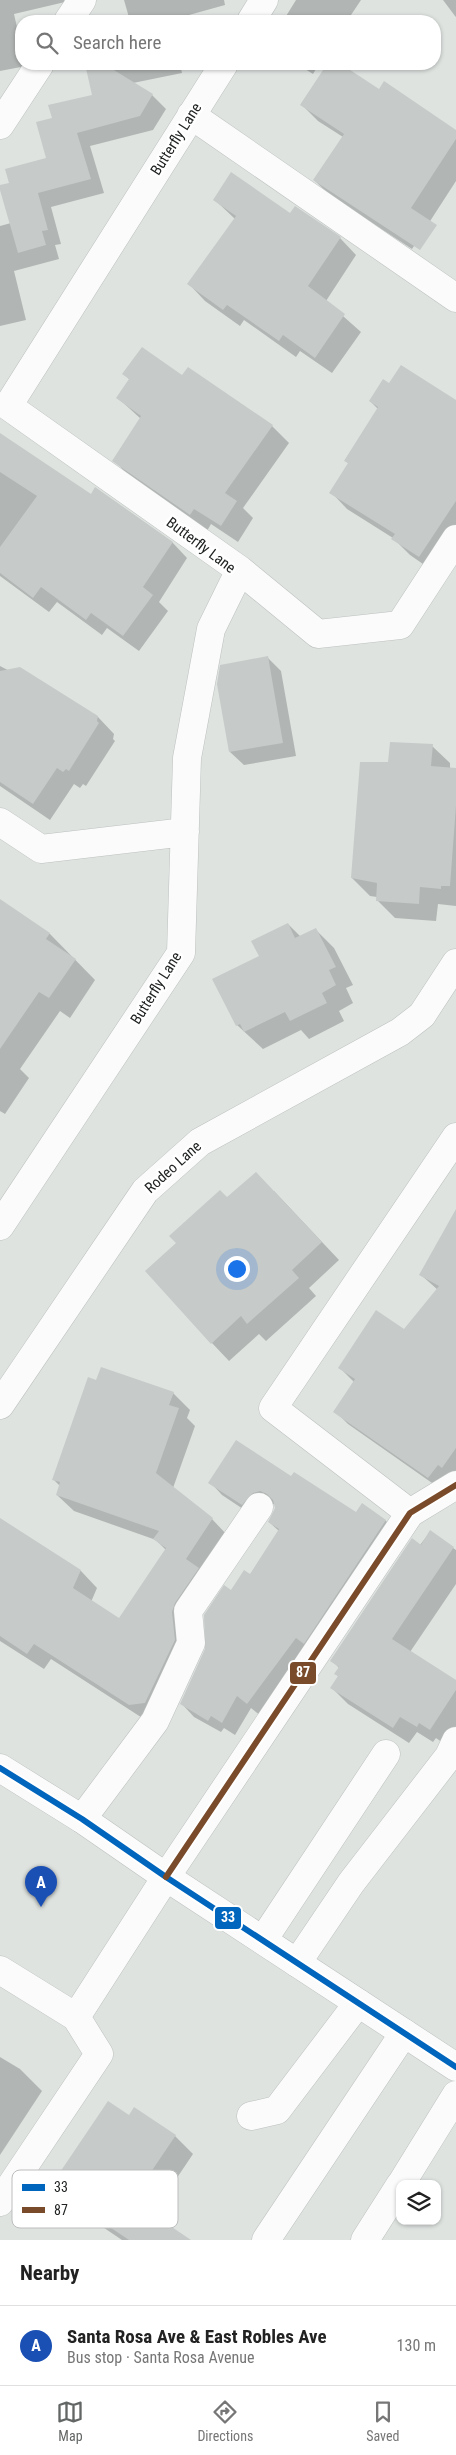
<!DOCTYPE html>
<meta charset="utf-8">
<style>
body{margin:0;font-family:"Roboto Condensed",sans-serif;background:#f2f2f2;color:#222}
.controls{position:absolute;right:15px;bottom:15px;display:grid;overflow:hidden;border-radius:10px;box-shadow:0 1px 4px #0004}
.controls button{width:45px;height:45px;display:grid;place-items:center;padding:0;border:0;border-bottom:1px solid #e0e0e0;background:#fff;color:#222;font:25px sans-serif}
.you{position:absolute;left:236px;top:1268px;width:18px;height:18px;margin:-12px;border:4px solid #fff;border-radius:50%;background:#1a73e8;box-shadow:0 0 0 8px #1a73e833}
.badge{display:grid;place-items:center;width:32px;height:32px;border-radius:50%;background:#626664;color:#fff;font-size:16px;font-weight:700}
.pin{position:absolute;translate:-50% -41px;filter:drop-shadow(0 1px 2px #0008)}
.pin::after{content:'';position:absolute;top:26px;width:18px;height:15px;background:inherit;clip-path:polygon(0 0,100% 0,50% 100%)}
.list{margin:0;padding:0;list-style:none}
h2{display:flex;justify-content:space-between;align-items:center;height:65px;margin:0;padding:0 20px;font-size:21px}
h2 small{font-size:16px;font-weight:400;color:#767676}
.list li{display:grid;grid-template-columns:32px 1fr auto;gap:15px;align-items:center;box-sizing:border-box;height:80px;padding:0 20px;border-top:1px solid #e0e0e0}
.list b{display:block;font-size:19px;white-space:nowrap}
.list p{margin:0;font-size:16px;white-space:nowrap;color:#767676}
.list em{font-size:16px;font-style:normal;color:#767676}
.icon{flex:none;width:28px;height:28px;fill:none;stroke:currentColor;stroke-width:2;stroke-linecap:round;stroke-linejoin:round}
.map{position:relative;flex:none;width:456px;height:2240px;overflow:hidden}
.search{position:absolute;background:#fff;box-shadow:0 1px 4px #0004;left:15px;right:15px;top:15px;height:55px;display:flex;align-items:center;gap:12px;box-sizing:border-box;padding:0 18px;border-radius:20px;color:#767676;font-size:19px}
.sheet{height:145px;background:#fff}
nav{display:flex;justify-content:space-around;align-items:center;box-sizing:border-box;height:70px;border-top:1px solid #e0e0e0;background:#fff;font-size:14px;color:#767676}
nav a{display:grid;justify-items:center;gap:2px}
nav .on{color:#626664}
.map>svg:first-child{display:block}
</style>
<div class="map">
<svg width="456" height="2240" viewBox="0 0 456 2240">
<rect width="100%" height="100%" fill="#dee3e0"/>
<path fill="#0003" d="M0,0h64l1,2 -51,12 7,31v19l5,2 -26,5z
M124,0h100l1,5 -54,15v1h-41z
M296,0h65l-14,21h-64z
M443,0h13v17l-1,-1z
M86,64h94l2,9 -49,10 19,12 14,14 -13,21 -63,16 14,47 -53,14 10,37 -6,1 4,14 -45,12 12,49 -26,6v-100l11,-3 -1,-39 37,-25 6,-40 40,-23z
M297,64h22l-6,10z
M328,64h11l40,26 77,41v50l-44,68 -81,-53 -17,-16 29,-43 -25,-16 -17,-17z
M215,200l76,15 49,23 16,17 -30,46 35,31 -29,41 -32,-22 -4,6 -52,-37 -4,6 -35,-25 -16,-17 46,-65z
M124,374l58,3 90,49 17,17 -46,65 10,10 -15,24 -27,-18 -4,7 -77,-54 -16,-17 27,-41 -23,-21 12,-18z
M390,385l66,17v140l-20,31 -26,-18 -17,-17 -46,-29 -16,-17 18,-28 -4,-4 33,-51 -8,-8z
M0,434l91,62 81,46 15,16 -28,44 9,9 -29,40 -32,-23 -5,7 -45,-33 -8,10 -49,-36z
M267,657l14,14 15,85 -52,9 -14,-13z
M0,666l98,51 16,17 -1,5 2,2 -29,45 -3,-2 -3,4 -6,-4 -24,36 -50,-34z
M432,746l18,17v7l6,1v135l-18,-2 -2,17 -41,-3 -18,-18v-3l-7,-1 -18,-18 37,-114z
M0,901l50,33 45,46 -25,38 -10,-7 -40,58 9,9 -24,36 -5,-3z
M288,924l13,13 15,-7 18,18 19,37 -7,3 7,15 -14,8 5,10 -35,18 -8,-9 -38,19 -26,-24 23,-68z
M274,1191l65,69 -30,28 7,8 -50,45 -7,-7 -30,27 -17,-18 15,-144z
M456,1216v263l-14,11 -94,-66 -13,-13 19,-29 -14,-14 64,-38 34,-40 -17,-15z
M97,1381l76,12 17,17 -3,8 8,8 -22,62 39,31 16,17 -81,185 -96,-62 -7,10 -44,-28v-122l81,52 16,17 -6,14 28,18 47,-70 -10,-10 -82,-29 -17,-16 3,-9 -7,-7z
M292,1478l64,36 6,-9 24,16 12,13 -137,182 -10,-8 -16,27 -11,-7 -3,4 -27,-15 -12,-13 49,-113 19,-16 29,-44 -10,-9 7,-14 -1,-4 -9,1 -11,12 -33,-22 -12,-13z
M430,1532l26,18v34l-46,68 46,30v48l-10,15 -10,-7 -3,4 -16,-10 -8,11 -61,-39 -16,-16 7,-11 -3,-3 3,-6 -7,-8z
M0,2057l20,12 22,22 -42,64z
M175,2136l18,18 -41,61 31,25h-61l-52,-35 -18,-18z"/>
<path fill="#c6cac8" d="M85,64h19l49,30 -13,22 -63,17 14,46 -53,14 10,37 -6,1 4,14 -28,8 -18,-63v-5l9,-2 -4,-14 41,-11 -10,-36 16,-4 -4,-13 44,-10z
M327,64h14l38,25 5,-8 72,49v9l-45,69 26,17 -17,25 -107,-70 31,-46 -44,-29z
M231,172l59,41 5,-7 46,31 -33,49 37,28 -30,44 -32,-23 -4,6 -52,-36 -4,5 -36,-26 49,-68 -23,-16z
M142,347l40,28 6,-8 85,58 -48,68 12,8 -16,25 -27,-17 -4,6 -78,-54 29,-45 -25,-18 13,-19 -7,-5z
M401,365l55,35v101l-37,56 -28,-18 4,-5 -66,-41 19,-30 -4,-2 34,-54 -9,-6 14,-22 6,4z
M0,433l91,61 4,-7 78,55 -30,45 10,8 -30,41 -32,-23 -5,7 -45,-33 -8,11 -33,-25v-26l37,-51 -37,-24z
M268,656l15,87 -54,9 -12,-68 3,-19z
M20,667l78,49 -1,5 2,2 -30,48 -3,-2 -3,3 -6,-4 -24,36 -33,-22v-111z
M390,742l43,2 -2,22 25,2v38l-6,80h-9v3l-21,-2 -1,17 -43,-3 1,-18 -26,-5 9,-116h28z
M0,899l50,34 -4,6 30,20 -27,39 -10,-6 -39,57z
M288,923l7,15 21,-10 20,39 -7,3 7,15 -14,8 5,10 -37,18 -5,-9 -41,20 -4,-8 -4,2 -24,-47 47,-23 -8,-15z
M256,1172l66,70 -30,28 7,8 -52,46 -6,-8 -30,28 -66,-73 31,-28 -7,-7 51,-46 7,7z
M456,1209v239l-14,20 -4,-3 -10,13 -95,-66 22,-33 -17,-11 38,-58 28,19 35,-43 -20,-11z
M101,1367l73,25 -5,13 10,3 -23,65 57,45 -27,41 13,9 -24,35 -3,9 3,28 -30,63 -16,2 -95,-61 -7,10 -27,-18v-118l81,52 -8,18 46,30 47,-70 -13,-9 6,-8 -103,-36 4,-13 -8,-2 36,-103 8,3z
M236,1440l55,36 3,-4 62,40 6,-9 24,17 -82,124 -8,-6 -49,66 -10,-8 -15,27 -11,-7 -3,5 -28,-17 25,-55 -1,-34 20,-30 7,5 13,-20 6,4 29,-45 -11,-7 7,-14 -2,-8 -6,-6 -7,-3 -7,2 -11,12 -34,-22z
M430,1530l24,17 -62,92 64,41v10l-26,40 -11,-7 -2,4 -17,-10 -7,11 -63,-40 8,-12 -4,-2 5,-7 -9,-6 82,-123 9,7z
M108,2101l21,14 5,-8 42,28 -44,65 59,40h-62l-79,-53z"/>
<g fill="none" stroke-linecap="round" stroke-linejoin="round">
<g stroke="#bdc1bf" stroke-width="29">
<path id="minor" d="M68,21l14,-21
M251,21l13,-21
M224,64l-216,342 232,164 78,64 82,-9 56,-86
M191,115l265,183
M0,125l40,-61
M0,822l41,27 144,-17
M0,1226l181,-273 6,-195 24,-129 29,-59
M0,1405l145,-214 55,-49 200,-110 22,-17 34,-52
M410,1513l-137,-105 183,-271
M82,1819l73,-98 36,-78 -3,-32 71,-104
M263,1940l123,-186
M297,1963l54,-80 98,-127 7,-15
M0,1970l76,47
M251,2116l26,-6 81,-107
M401,2184l55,-89
M0,2202l99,-148 -23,-37 90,-140 244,-364 46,-28
M266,2240l138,-207
M365,2240l35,-55"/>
</g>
<g stroke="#bdc1bf" stroke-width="29">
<path id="major" d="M0,1768l82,51 84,58 290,190"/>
</g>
<use href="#minor" stroke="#fafbfa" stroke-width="28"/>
<use href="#major" stroke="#fafbfa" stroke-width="28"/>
<g stroke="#fff" stroke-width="10">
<path id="bus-1" d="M0,1768l82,51 84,58 290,190"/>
</g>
<g stroke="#fff" stroke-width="10">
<path id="bus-2" d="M166,1877l244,-364 46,-28"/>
</g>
<use href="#bus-1" stroke="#0065bd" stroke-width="6"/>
<use href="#bus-2" stroke="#7a4b2a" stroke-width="6"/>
</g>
<g text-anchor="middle" stroke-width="5" stroke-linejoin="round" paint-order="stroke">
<g font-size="15" fill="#202322" stroke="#fff">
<text transform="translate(176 139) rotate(-58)" y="5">Butterfly Lane</text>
<text transform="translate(201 545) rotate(37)" y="5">Butterfly Lane</text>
<text transform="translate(156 988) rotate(-58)" y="5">Butterfly Lane</text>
<text transform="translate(173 1167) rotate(-42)" y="5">Rodeo Lane</text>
</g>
</g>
<rect x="12" y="2170" width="166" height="58" rx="8" fill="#fff" stroke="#bcbdbd" stroke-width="1"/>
<rect x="22" y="2184" width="23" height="7" fill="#0065bd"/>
<rect x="22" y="2207" width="23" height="6" fill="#7a4b2a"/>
<g font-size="14" fill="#202322">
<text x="54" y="2192">33</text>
<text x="54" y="2215">87</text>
</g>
<g stroke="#fff" stroke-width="2">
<rect x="289" y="1661" width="28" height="24" rx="5" fill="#7a4b2a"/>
<rect x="214" y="1906" width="28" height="24" rx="5" fill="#0065bd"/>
</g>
<g font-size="14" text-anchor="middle" font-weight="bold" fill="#fff">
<text x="303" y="1677">87</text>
<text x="228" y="1922">33</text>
</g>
</svg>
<div class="controls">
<button><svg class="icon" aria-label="layers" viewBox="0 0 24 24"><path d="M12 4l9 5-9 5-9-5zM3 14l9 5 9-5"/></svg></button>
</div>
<div class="you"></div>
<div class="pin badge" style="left:41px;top:1907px;background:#1a4fb4">A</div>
<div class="search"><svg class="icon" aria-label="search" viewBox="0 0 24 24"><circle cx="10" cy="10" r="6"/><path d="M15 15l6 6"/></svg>Search here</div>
</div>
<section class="sheet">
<h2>Nearby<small></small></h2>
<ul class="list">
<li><span class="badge" style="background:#1a4fb4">A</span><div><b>Santa Rosa Ave &amp; East Robles Ave</b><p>Bus stop · Santa Rosa Avenue</p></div><em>130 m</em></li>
</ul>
</section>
<nav>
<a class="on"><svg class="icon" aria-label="map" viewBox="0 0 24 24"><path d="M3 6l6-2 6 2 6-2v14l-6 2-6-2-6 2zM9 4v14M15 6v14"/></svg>Map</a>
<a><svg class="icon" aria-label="directions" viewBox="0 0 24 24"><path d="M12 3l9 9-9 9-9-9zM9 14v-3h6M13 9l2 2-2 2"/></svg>Directions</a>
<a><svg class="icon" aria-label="saved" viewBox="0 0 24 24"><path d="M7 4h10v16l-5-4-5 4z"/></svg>Saved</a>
</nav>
